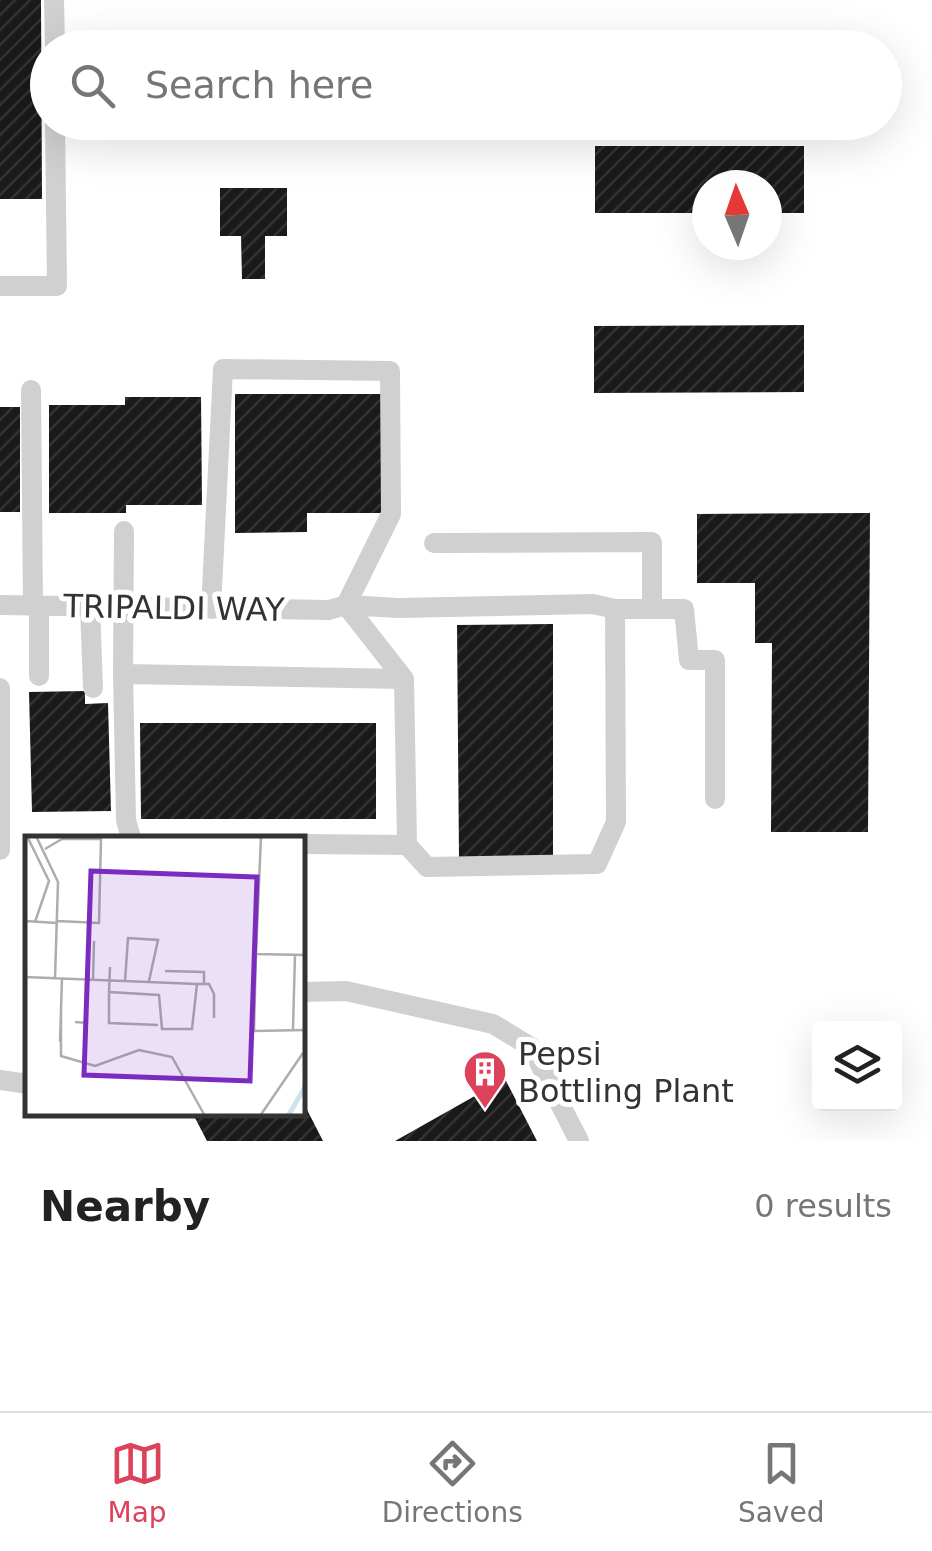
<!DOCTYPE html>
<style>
body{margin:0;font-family:"DejaVu Sans",sans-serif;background:#f6f6f6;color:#222}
.controls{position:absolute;right:30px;bottom:30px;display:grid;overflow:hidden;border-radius:10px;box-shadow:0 10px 40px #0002}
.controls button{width:90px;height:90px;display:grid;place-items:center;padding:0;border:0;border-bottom:2px solid #e0e0e0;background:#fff;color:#222;font:50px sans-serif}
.compass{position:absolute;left:692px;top:170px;width:90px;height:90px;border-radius:50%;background:#fff;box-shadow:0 10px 40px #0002;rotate:358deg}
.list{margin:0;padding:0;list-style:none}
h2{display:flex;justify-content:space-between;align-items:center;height:130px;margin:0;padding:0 40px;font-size:42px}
h2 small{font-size:32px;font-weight:400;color:#767676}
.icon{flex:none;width:55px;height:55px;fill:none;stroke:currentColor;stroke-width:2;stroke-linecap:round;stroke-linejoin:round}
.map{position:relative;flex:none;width:932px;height:1141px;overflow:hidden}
.search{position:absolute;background:#fff;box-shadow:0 10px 40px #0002;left:30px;right:30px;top:30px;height:110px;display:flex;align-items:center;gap:25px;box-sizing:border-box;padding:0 35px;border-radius:55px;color:#767676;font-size:38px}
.sheet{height:270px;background:#fff}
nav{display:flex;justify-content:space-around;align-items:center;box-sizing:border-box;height:140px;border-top:2px solid #e0e0e0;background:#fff;font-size:28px;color:#767676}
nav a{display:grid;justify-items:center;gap:5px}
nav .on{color:#dc435b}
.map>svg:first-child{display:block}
</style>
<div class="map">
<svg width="932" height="1141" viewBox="0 0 932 1141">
<defs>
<pattern id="building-hatch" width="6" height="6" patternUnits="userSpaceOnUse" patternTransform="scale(2.5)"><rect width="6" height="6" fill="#1a1a1a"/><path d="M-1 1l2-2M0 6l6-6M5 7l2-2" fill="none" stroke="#333"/></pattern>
</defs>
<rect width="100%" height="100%" fill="#fff"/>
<path fill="url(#building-hatch)" d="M0,0h41l1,199h-42z
M595,146h209v67h-37v-28h-60v28h-112z
M220,188h67v48h-22v43h-23l-1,-43h-21z
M804,325v67l-210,1v-67z
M235,394h148l1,119h-77v19l-72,1z
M125,397h76l1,108h-76v8h-77v-108h76z
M0,407h20v105h-20z
M870,513l-2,319h-97l1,-189h-17v-60h-58v-69z
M553,624v235h-94l-2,-234z
M85,691v13l23,-1 3,108 -79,1 -3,-120z
M140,723h236v96h-235z
M505,1079l32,62h-142z
M302,1100l21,41h-116l-14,-27h109z"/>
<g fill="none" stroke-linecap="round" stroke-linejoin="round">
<path stroke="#d0d0d0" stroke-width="20" d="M54,0l1,48
M0,286h57l-2,-164
M31,390l2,216
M124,531l-1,143 281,5 3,166 20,22 170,-3 19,-42 -1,-213h69l5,51h26v139
M434,543l218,-1v66
M0,605l329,5 17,-5 52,3 195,-4 22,5
M346,605l58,74
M90,606l3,82
M211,609l12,-240 167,2 1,143 -45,91
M123,674l3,146 5,18
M39,676v-70
M0,688v162
M302,844l105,1
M302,992l44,-1 147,33 38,23 48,94
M0,1080l28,4"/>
</g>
<defs>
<g id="building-pin" transform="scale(2.25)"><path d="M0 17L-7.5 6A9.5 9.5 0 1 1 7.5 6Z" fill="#dc435b" stroke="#fff"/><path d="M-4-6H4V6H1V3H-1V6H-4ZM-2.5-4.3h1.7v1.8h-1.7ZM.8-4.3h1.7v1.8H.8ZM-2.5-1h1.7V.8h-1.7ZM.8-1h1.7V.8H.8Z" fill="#fff"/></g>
</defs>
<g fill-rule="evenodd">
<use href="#building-pin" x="485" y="1072"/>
</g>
<g text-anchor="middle" stroke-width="10" stroke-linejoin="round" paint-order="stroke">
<g font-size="32" fill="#333" stroke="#fff">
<text transform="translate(174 608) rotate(1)" y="11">TRIPALDI WAY</text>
</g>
<g font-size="32" fill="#333" stroke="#fff" text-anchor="start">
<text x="518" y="1065">Pepsi<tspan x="518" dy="37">Bottling Plant</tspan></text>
</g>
</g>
<g transform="translate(25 836)">
<rect width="280" height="280" fill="#fff"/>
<path fill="none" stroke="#cde2ea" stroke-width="5" d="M263,280l17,-29"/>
<path fill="none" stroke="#adadad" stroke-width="2.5" d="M2,0l22,45 -14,41M11,0l22,46 -3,96M236,0l-5,118 49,1M20,13l17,-10h39l-2,84 -42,-2M0,85l32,2M231,118l-2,77 51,-1M85,131l-1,25 50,3 3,34h30l5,-45h12l5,10v24M140,135l39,1v12M0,141l172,7M68,144l1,-39M100,145l3,-43 30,2 -9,41M84,156v31l49,2M36,173v47l34,10 44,-16 33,7 33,59M50,186l11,1v-44M268,193l2,-74M35,206l2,-64M235,280l43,-63"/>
<path fill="#7b2cbf" fill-opacity="0.15" stroke="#7b2cbf" stroke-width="5" d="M66,35l166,6 -7,204 -166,-6z"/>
<rect width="280" height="280" fill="none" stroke="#333" stroke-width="5"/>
</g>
</svg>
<div class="controls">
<button><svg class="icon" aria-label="layers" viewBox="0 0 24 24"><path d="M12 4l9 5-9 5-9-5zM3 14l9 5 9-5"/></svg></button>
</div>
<svg class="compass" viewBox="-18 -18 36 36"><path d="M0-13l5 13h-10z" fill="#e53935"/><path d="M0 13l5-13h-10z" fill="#767676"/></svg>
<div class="search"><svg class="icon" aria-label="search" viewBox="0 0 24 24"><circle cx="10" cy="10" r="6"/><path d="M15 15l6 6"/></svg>Search here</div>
</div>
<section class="sheet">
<h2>Nearby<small>0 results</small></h2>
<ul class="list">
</ul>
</section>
<nav>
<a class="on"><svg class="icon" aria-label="map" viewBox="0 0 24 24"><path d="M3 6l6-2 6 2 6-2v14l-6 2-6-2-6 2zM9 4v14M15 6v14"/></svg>Map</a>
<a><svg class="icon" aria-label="directions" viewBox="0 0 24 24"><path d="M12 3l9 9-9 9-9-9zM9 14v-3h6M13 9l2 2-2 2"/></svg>Directions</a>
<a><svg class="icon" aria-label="saved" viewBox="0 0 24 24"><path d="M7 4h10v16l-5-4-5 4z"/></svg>Saved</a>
</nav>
